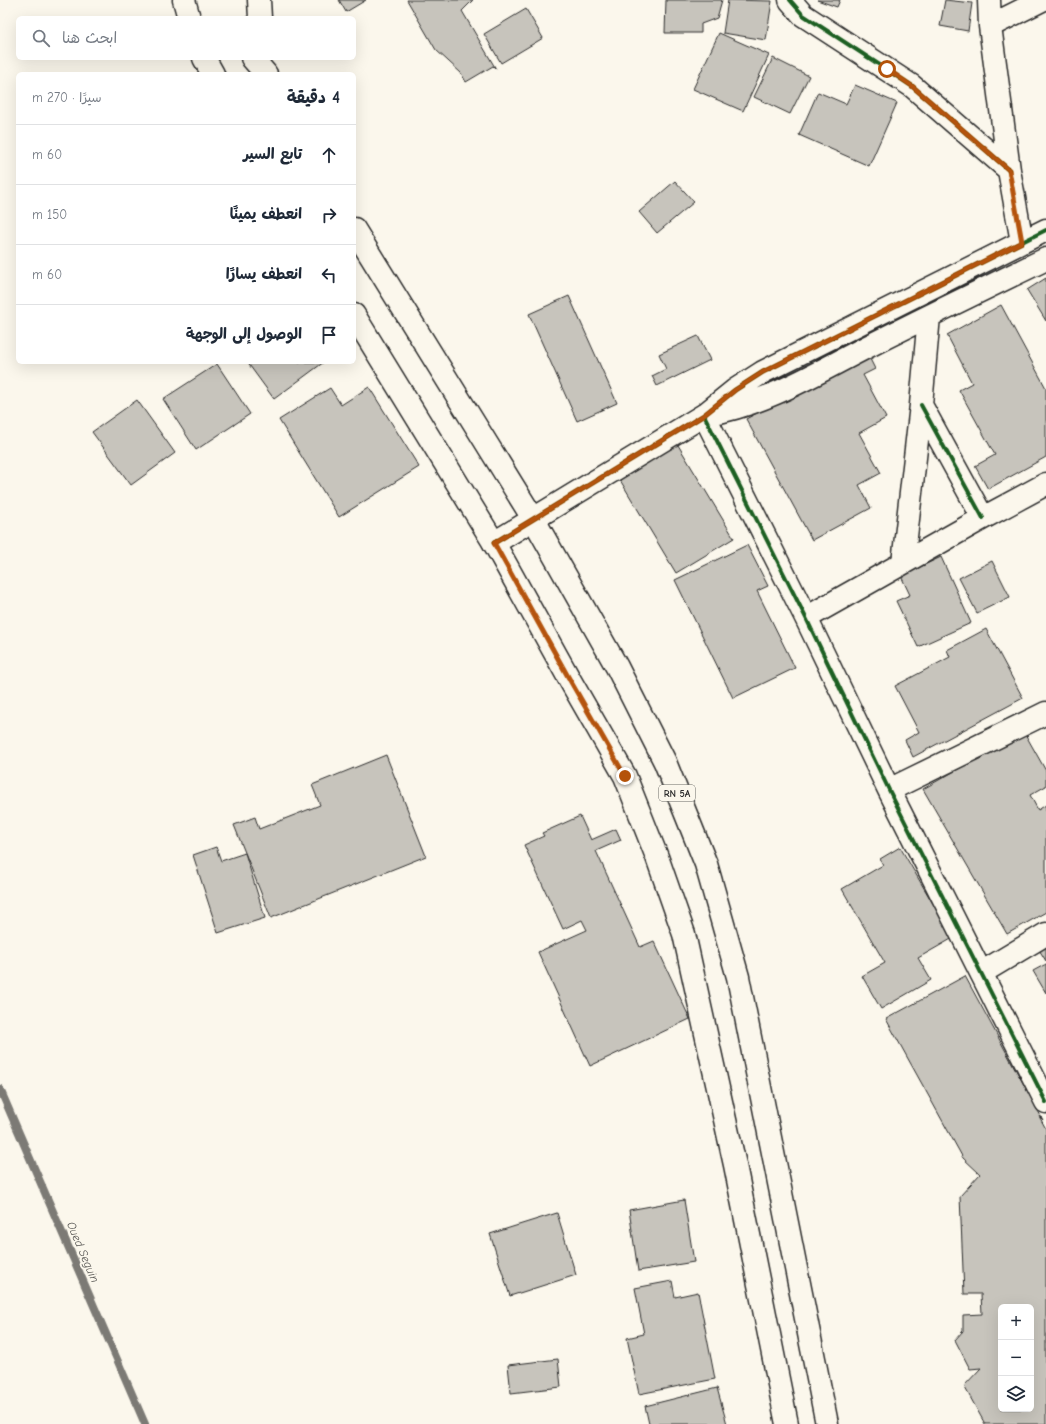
<!DOCTYPE html>
<html lang="ar">
<meta charset="utf-8">
<style>
body{margin:0;font-family:"Comic Neue","Playpen Sans Arabic",sans-serif;background:#f6f6f7;color:#1f2937;direction:rtl}
.controls{position:absolute;right:12px;bottom:12px;display:grid;overflow:hidden;border-radius:6px;box-shadow:0 4px 16px #0002}
.controls button{width:36px;height:36px;display:grid;place-items:center;padding:0;border:0;border-bottom:1px solid #e0e1e3;background:#fff;color:#1f2937;font:20px sans-serif}
.stop{position:absolute;width:12px;height:12px;margin:-9px;border:3px solid #b45309;border-radius:50%;background:#fff}
.stop.end{background:#b45309;border-color:#fff;box-shadow:0 1px 4px #0008}
.list{margin:0;padding:0;list-style:none}
h2{display:flex;justify-content:space-between;align-items:center;height:52px;margin:0;padding:0 16px;font-size:17px}
h2 small{font-size:13px;font-weight:400;color:#747a83}
.list li{display:grid;grid-template-columns:26px 1fr auto;gap:12px;align-items:center;box-sizing:border-box;height:60px;padding:0 16px;border-top:1px solid #e0e1e3}
.list b{display:block;font-size:15px;white-space:nowrap}
.list em{font-size:13px;font-style:normal;color:#747a83}
.icon{flex:none;width:22px;height:22px;fill:none;stroke:currentColor;stroke-width:2;stroke-linecap:round;stroke-linejoin:round}
.map{position:relative;flex:none;width:1046px;height:1424px;overflow:hidden;direction:ltr}
.search{position:absolute;background:#fff;box-shadow:0 4px 16px #0002;left:16px;top:16px;width:340px;height:44px;display:flex;align-items:center;gap:10px;box-sizing:border-box;padding:0 14px;border-radius:6px;color:#747a83;font-size:15px}
.panel{position:absolute;background:#fff;box-shadow:0 4px 16px #0002;left:16px;top:72px;width:340px;height:292px;border-radius:6px;direction:rtl}
.map>svg:first-child{display:block}
</style>
<div class="map">
<svg width="1046" height="1424" viewBox="0 0 1046 1424">
<rect width="100%" height="100%" fill="#fbf7ec"/>
<filter id="ink" filterUnits="userSpaceOnUse"><feTurbulence type="fractalNoise" baseFrequency=".025" numOctaves="2"/><feDisplacementMap in="SourceGraphic" scale="8" xChannelSelector="R" yChannelSelector="G"/><feConvolveMatrix kernelMatrix="1 2 1 2 8 2 1 2 1" color-interpolation-filters="sRGB"/></filter>
<g filter="url(#ink)">
<g fill="none" stroke-linecap="round" stroke-linejoin="round">
<path stroke="#7b7a75" stroke-width="8" d="M0,1089l145,335"/>
</g>
<path fill="#c7c4bc" stroke="#2b2b2b" fill-rule="evenodd" d="M339,0h27l-20,12z
M407,0h66l-11,11 34,58 -3,-3 -27,16 -5,-9 -25,-23z
M666,0h56l-5,18 -16,6v9h-36z
M728,0l44,1 -6,39 -43,-7z
M817,0h23l-3,7z
M945,0l27,3 -4,28 -28,-5z
M526,9l17,29 -42,25 -17,-29z
M719,33l50,22 -26,56 -50,-22z
M773,58l36,18 -19,38 -36,-17z
M855,85l42,18 -28,63 -70,-31 19,-43 28,12z
M675,181l19,21 -37,31 -18,-21z
M1046,278v43l-19,-31z
M569,296l48,107 -40,18 -48,-107z
M1001,305l45,83v69l-58,32 -13,-23 20,-11 -36,-65 13,-7 -25,-48z
M698,336l12,24 -53,26 -5,-10 14,-7 -7,-15z
M867,353l8,16 -12,6 23,43 -27,15 22,40 -22,12 12,23 -59,32 -66,-121z
M247,362h77l-50,37z
M217,364l33,50 -54,36 -33,-51z
M369,387l50,80 -80,50 -60,-97 51,-32 11,17z
M137,400l38,53 -44,32 -39,-53z
M675,440l59,98 -58,35 -59,-98z
M747,545l21,41 -11,5 38,77 -62,30 -58,-118z
M941,557l30,66 -53,24 -22,-46 14,-6 -9,-19z
M992,561l18,36 -33,16 -18,-35z
M986,629l37,69 -110,59 -8,-17 14,-8 -24,-46 55,-29 -3,-7z
M1024,732l22,39v15l-16,9 8,15 8,-5v107l-39,22 -84,-145z
M386,755l40,101 -155,62 -37,-93 21,-8 4,12 61,-24 -8,-20z
M580,816l11,24 25,-11 5,11 -25,11 44,96 14,-6 36,78 -100,47 -52,-114 49,-22 -5,-10 -19,9 -39,-84 20,-9 -2,-3z
M216,847l5,14 24,-8 20,65 -47,15 -25,-78z
M900,847l53,91 -35,20 13,22 -50,29 -19,-33 23,-13 -43,-74 41,-24 -3,-6z
M1046,943v18l-8,-13z
M1046,964v29l-13,-22z
M965,976l78,144 -4,-4 7,13v295h-61l-21,-38 17,-18 -11,1 -15,-29 8,-9v-16l19,-1 -1,-20h-17l-4,-98 20,-22 -17,-16 -77,-139zM1001,1307h30v102h-30z
M684,1200l10,62 -56,9 -9,-61z
M557,1213l19,62 -66,21 -20,-62z
M672,1281l3,16 23,-5 17,87 -76,15 -12,-56 17,-4 -9,-46z
M558,1359l3,28 -50,6 -3,-28z
M717,1388l10,36h-78l-4,-18z"/>
<g fill="none" stroke-linecap="round" stroke-linejoin="round">
<g stroke="#2b2b2b" stroke-width="25">
<path id="minor" d="M790,0l13,15 109,71 97,84
M989,0l1,26 52,-26
M990,26l19,144 13,72
M921,405l62,113
M709,414c57,-10 107,-41 158,-67 59,-30 119,-59 179,-88
M704,415l102,203 83,172 157,312
M494,543l210,-128 31,-25 28,-18 283,-142
M903,563l18,-158 8,-89
M806,618l177,-100 63,-34
M889,790l157,-77
M981,973l65,-39"/>
</g>
<g stroke="#2b2b2b" stroke-width="25">
<path id="primary" d="M184,0l5,18
M259,0l1,18
M204,58l9,16
M252,58l14,16
M354,229l180,291 83,147 48,95 41,102 32,113 89,447
M354,315l140,228 77,139 54,94 32,81 27,77 51,231 52,259"/>
</g>
<use href="#minor" stroke="#fbf7ec" stroke-width="22"/>
<use href="#primary" stroke="#fbf7ec" stroke-width="22"/>
<g stroke="#fbf7ec" stroke-width="6">
<path id="cycleway" d="M790,0l13,15 109,71 97,84
M921,405l62,113
M704,415l102,203 83,172 157,312
M494,543l210,-128 31,-25 28,-18 283,-142"/>
</g>
<use href="#cycleway" stroke="#1b5e20" stroke-width="4"/>
</g>
</g>
<g fill="none" stroke-linecap="round" stroke-linejoin="round" filter="url(#ink)">
<path stroke="#b45309" stroke-width="5" d="M625,776l-54,-94 -77,-139 210,-128 31,-25 28,-18 259,-130 -13,-72 -69,-60 -28,-24 -25,-17"/>
</g>
<g text-anchor="middle" stroke-width="4" stroke-linejoin="round" paint-order="stroke">
<rect fill="#fbf7ec" stroke="#696865" stroke-width="1" x="659" y="785" width="36" height="16" rx="3"/>
<g font-size="10" font-weight="bold" fill="#2b2b2b">
<text x="677" y="797">RN 5A</text>
</g>
<g font-size="12" font-style="italic" fill="#5a5956" stroke="#fbf7ec">
<text transform="translate(83 1252) rotate(67)" y="4">Oued Seguin</text>
</g>
</g>
</svg>
<div class="controls">
<button>+</button>
<button>−</button>
<button><svg class="icon" aria-label="layers" viewBox="0 0 24 24"><path d="M12 4l9 5-9 5-9-5zM3 14l9 5 9-5"/></svg></button>
</div>
<div class="stop" style="left:887px;top:69px"></div>
<div class="stop end" style="left:625px;top:776px"></div>
<div class="search"><svg class="icon" aria-label="search" viewBox="0 0 24 24"><circle cx="10" cy="10" r="6"/><path d="M15 15l6 6"/></svg>ابحث هنا</div>
<section class="panel">
<h2>4 دقيقة<small>سيرًا · 270 m</small></h2>
<ul class="list">
<li><svg class="icon" aria-label="ahead" viewBox="0 0 24 24"><path d="M12 20V5M6 11l6-6 6 6"/></svg><div><b>تابع السير</b></div><em>60 m</em></li>
<li><svg class="icon" aria-label="right" viewBox="0 0 24 24"><path d="M7 20v-9h11M14 6l5 5-5 5"/></svg><div><b>انعطف يمينًا</b></div><em>150 m</em></li>
<li><svg class="icon" aria-label="left" viewBox="0 0 24 24"><path d="M17 20v-9H6M10 6l-5 5 5 5"/></svg><div><b>انعطف يسارًا</b></div><em>60 m</em></li>
<li><svg class="icon" aria-label="arrive" viewBox="0 0 24 24"><path d="M6 21V4h12l-3 4 3 4H6"/></svg><div><b>الوصول إلى الوجهة</b></div></li>
</ul>
</section>
</div>
